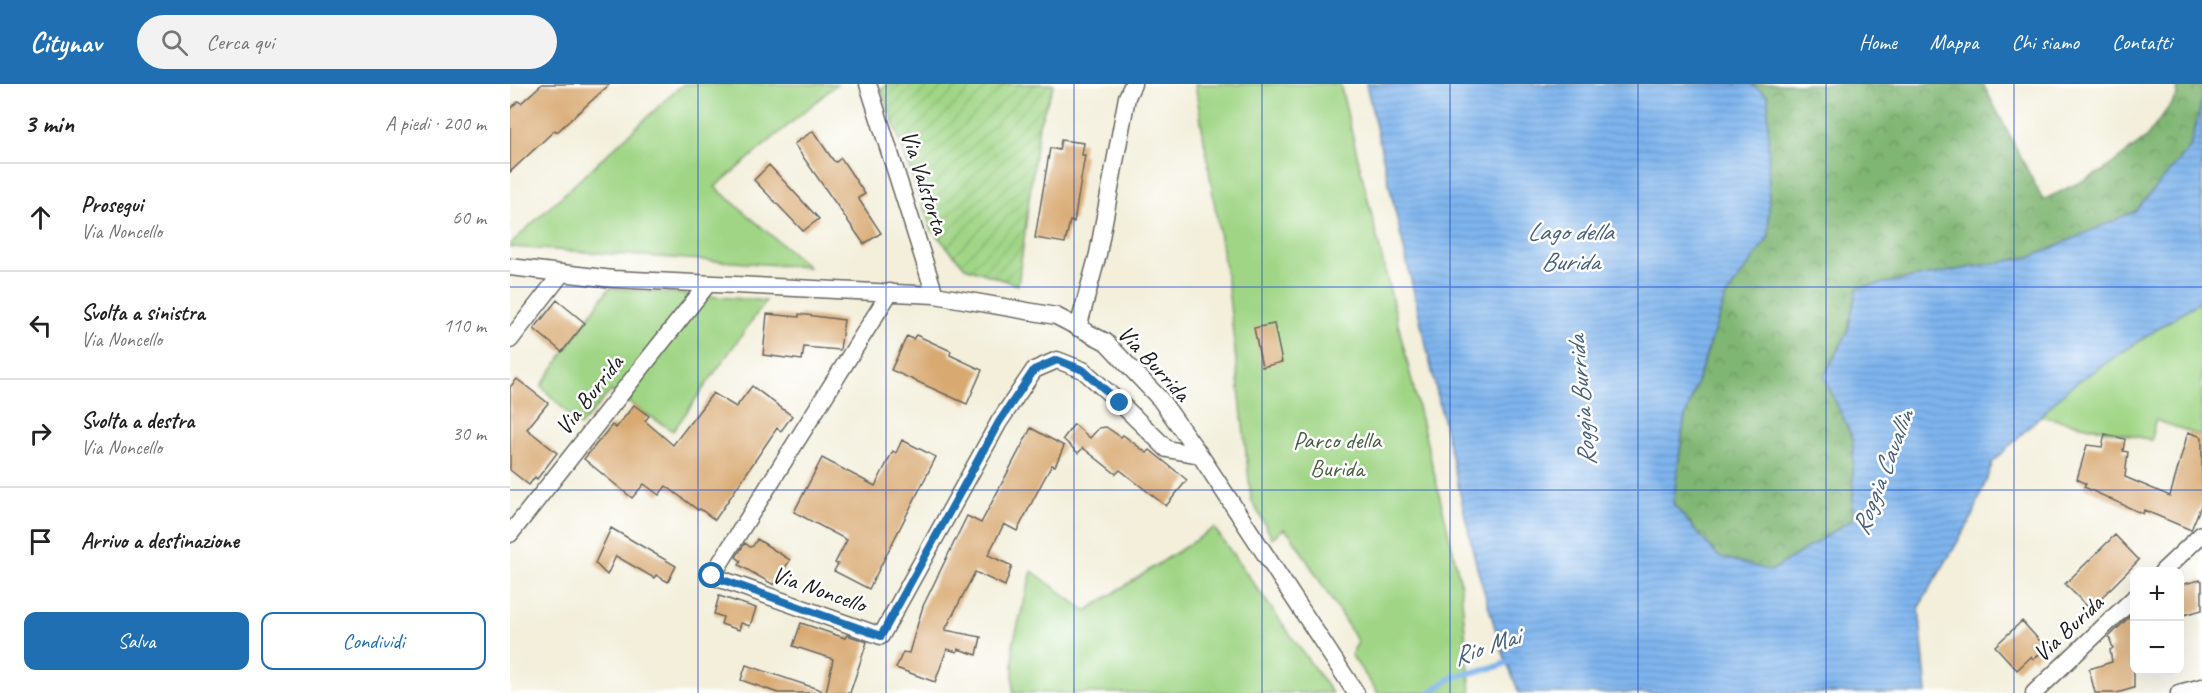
<!DOCTYPE html>
<html lang="it">
<meta charset="utf-8">
<style>
body{margin:0;font-family:Caveat,sans-serif;background:#f2f2f2;color:#222}
.controls{position:absolute;right:18px;bottom:18px;display:grid;overflow:hidden;border-radius:12px;box-shadow:0 6px 24px #0002}
.controls button{width:54px;height:54px;display:grid;place-items:center;padding:0;border:0;border-bottom:2px solid #e0e0e0;background:#fff;color:#222;font:30px sans-serif}
.stop{position:absolute;width:18px;height:18px;margin:-14px;border:4px solid #1f6fb2;border-radius:50%;background:#fff}
.stop.end{background:#1f6fb2;border-color:#fff;box-shadow:0 2px 6px #0008}
.list{margin:0;padding:0;list-style:none}
h2{display:flex;justify-content:space-between;align-items:center;height:78px;margin:0;padding:0 24px;font-size:26px}
h2 small{font-size:20px;font-weight:400;color:#767676}
.list li{display:grid;grid-template-columns:39px 1fr auto;gap:18px;align-items:center;box-sizing:border-box;height:108px;padding:0 24px;border-top:2px solid #e0e0e0}
.list b{display:block;font-size:22px;white-space:nowrap}
.list p{margin:0;font-size:20px;white-space:nowrap;color:#767676}
.list em{font-size:20px;font-style:normal;color:#767676}
.actions{display:flex;gap:12px;padding:18px 24px}
.actions a{flex:1;padding:14px 0;border:2px solid #1f6fb2;border-radius:12px;text-align:center;font-size:21px;color:#1f6fb2}
.actions .main{background:#1f6fb2;color:#fff}
.icon{flex:none;width:33px;height:33px;fill:none;stroke:currentColor;stroke-width:2;stroke-linecap:round;stroke-linejoin:round}
.map{position:relative;flex:none;width:1692px;height:609px;overflow:hidden}
header{display:flex;align-items:center;gap:36px;box-sizing:border-box;height:84px;padding:0 30px;background:#1f6fb2;color:#fff}
header strong{font-size:28px}
nav{display:flex;gap:33px;margin-inline-start:auto;font-size:21px}
.search{width:420px;height:54px;background:#f2f2f2;display:flex;align-items:center;gap:15px;box-sizing:border-box;padding:0 21px;border-radius:33px;color:#767676;font-size:22px}
main{display:flex}
aside{flex:1;background:#fff}
.map>svg:first-child{display:block}
</style>
<header>
<strong>Citynav</strong>
<div class="search"><svg class="icon" aria-label="search" viewBox="0 0 24 24"><circle cx="10" cy="10" r="6"/><path d="M15 15l6 6"/></svg>Cerca qui</div>
<nav><a>Home</a><a>Mappa</a><a>Chi siamo</a><a>Contatti</a></nav>
</header>
<main>
<aside>
<h2>3 min<small>A piedi · 200 m</small></h2>
<ul class="list">
<li><svg class="icon" aria-label="ahead" viewBox="0 0 24 24"><path d="M12 20V5M6 11l6-6 6 6"/></svg><div><b>Prosegui</b><p>Via Noncello</p></div><em>60 m</em></li>
<li><svg class="icon" aria-label="left" viewBox="0 0 24 24"><path d="M17 20v-9H6M10 6l-5 5 5 5"/></svg><div><b>Svolta a sinistra</b><p>Via Noncello</p></div><em>110 m</em></li>
<li><svg class="icon" aria-label="right" viewBox="0 0 24 24"><path d="M7 20v-9h11M14 6l5 5-5 5"/></svg><div><b>Svolta a destra</b><p>Via Noncello</p></div><em>30 m</em></li>
<li><svg class="icon" aria-label="arrive" viewBox="0 0 24 24"><path d="M6 21V4h12l-3 4 3 4H6"/></svg><div><b>Arrivo a destinazione</b></div></li>
</ul>
<div class="actions"><a class="main">Salva</a><a>Condividi</a></div>
</aside>
<div class="map">
<svg width="1692" height="609" viewBox="0 0 1692 609">
<defs>
<pattern id="forest-crowns" width="20" height="18" patternUnits="userSpaceOnUse" patternTransform="scale(1.5)"><rect width="20" height="18" fill="#80b673"/><path d="M2 6a3 3 0 1 1 6 0M12 15a3 3 0 1 1 6 0" fill="none" stroke="#68935e"/></pattern>
<pattern id="garden-furrows" width="10" height="10" patternUnits="userSpaceOnUse" patternTransform="scale(1.5)"><rect width="10" height="10" fill="#a0d586"/><path d="M-1 1l2-2M0 10L10 0M9 11l2-2" fill="none" stroke="#89b673"/></pattern>
<pattern id="water-rules" width="6" height="5" patternUnits="userSpaceOnUse" patternTransform="scale(1.5)"><rect width="6" height="5" fill="#7eb4ed"/><path d="M0 2.5h6" fill="none" stroke="#6c9acb"/></pattern>
</defs>
<rect width="100%" height="100%" fill="#fff"/>
<filter id="ink" filterUnits="userSpaceOnUse"><feTurbulence type="fractalNoise" baseFrequency=".0167" numOctaves="2"/><feDisplacementMap in="SourceGraphic" scale="12" xChannelSelector="R" yChannelSelector="G"/><feConvolveMatrix kernelMatrix="1 2 1 2 8 2 1 2 1" color-interpolation-filters="sRGB"/></filter>
<filter id="wash" filterUnits="userSpaceOnUse"><feTurbulence type="fractalNoise" baseFrequency=".008" numOctaves="4" result="noise"/><feDisplacementMap in="SourceGraphic" scale="24" xChannelSelector="R" yChannelSelector="G"/><feGaussianBlur stdDeviation="1.35" result="paint"/><feColorMatrix in="noise" values="0 0 0 0 0 0 0 0 0 0 0 0 0 0 0 0 0 1.4 0 .05"/><feComposite in="paint" operator="in"/></filter>
<g filter="url(#wash)">
<rect width="100%" height="100%" fill="#f3efdb"/>
<path fill="#a0d586" stroke="#5e7851" stroke-width="1.5" d="M173,0h154l-122,103 93,80 -298,-20v-3z
M685,0h145l120,496 11,113h-93l-27,-38 7,-13 -67,-107 -7,-6 -12,9 -21,-39 -23,-212z
M99,204l157,13 -93,130 -62,-40 -31,35 -39,-40z
M1687,219l5,5v128l-47,-16 -3,20 -112,-24 31,-30z
M704,444l118,165h-319v-49l19,-73 54,40z"/>
<path fill="url(#forest-crowns)" stroke="#4e6948" stroke-width="1.5" d="M1241,0h232l60,116 58,-28 45,-34 31,-42 1,-12h24v17l-12,47 -54,63 -102,45 -177,32 -9,43 -24,46 29,62v81l-82,51 -53,-15 -45,-52 11,-83 42,-125 43,-59 -1,-141z"/>
<path fill="url(#garden-furrows)" stroke="#5e7851" stroke-width="1.5" d="M379,0h165l-15,40 -21,161 -53,-18 -34,-38 -50,-141z"/>
<path fill="url(#water-rules)" stroke="#4d6884" stroke-width="1.5" d="M856,0h385l17,12 1,141 -43,59 -42,125 -11,83 45,52 53,15 82,-52v-80l-29,-62 24,-46 9,-43 177,-32 101,-45 55,-63 12,-47v196l-5,6 -126,83 -78,76 -21,56 -53,89 8,86h-408l-18,-45 -24,-80z"/>
<g fill="none" stroke-linecap="round" stroke-linejoin="round">
<path stroke="#7eb4ed" stroke-width="6" d="M919,609l24,-16 46,-11 15,-7"/>
</g>
<g id="blocks">
<path fill="#d8a971" d="M32,0h68l-53,48 -2,-2 -45,42v-63l8,-8 3,2z
M303,47l20,29 3,2 5,-4 24,36 -7,4 23,35 -17,11 -70,-100z
M551,56l23,3 -2,12h3l-11,67 -4,-1 -5,22 -30,-5 15,-90 9,2z
M259,81l50,54 -16,12 -49,-51z
M47,216l28,23 -23,29 -28,-23z
M257,230l32,3v-3l45,6 -4,30 -36,-3 -2,13 -39,-5z
M764,240l8,38 -20,5 -8,-39z
M406,251l35,16 -1,4 32,15 -15,34 -76,-34 16,-34 6,3z
M7,295l31,24 -21,26 30,24 -20,26 -2,-2 -6,8 -19,-15v-83z
M242,302l40,30 -11,15 -4,-3 -62,92 -15,-11 -2,1 -32,-24 -7,9 -15,-11 -12,14 -48,-39 28,-34 4,3 18,-23 15,11 -4,5 28,24 40,-52 23,14z
M564,340l16,14 9,-10 7,-1 15,10 2,-2 24,18 3,-3 37,30 -21,26 -46,-36 -4,4 -33,-26 -5,5 -15,-14z
M521,344l33,18 -9,20 -3,-1 -9,16 -26,50 -13,-7 -16,31 24,11 -7,20 -30,-14 -30,58 36,7 -4,18 -19,-6 -1,3 -10,-3 -12,33 -39,-14 7,-16 6,1 14,-47 44,-90 14,7z
M1678,348l14,5v66l-11,27 -47,-20 -1,4 -59,-27 2,-3 -9,-5 10,-34 15,2 3,-13 20,5 -2,12 5,1 -3,25 45,19z
M392,356l34,17 -67,132 -35,-18 4,-7 -3,-1 12,-23 -53,-28 28,-54 53,28 18,-35 3,2z
M101,444l65,38 -8,16 -12,-7 -2,3 -38,-22 -9,19 -12,-12z
M1605,451l24,25 -49,49 -25,-25z
M247,455l33,21 -16,25 -35,-20 2,-4 -5,-4 9,-14 5,4 3,-1z
M1690,496l2,1v29l-22,6v-31z
M209,512l37,12 -6,18 -9,-3 -2,7 -18,-6 2,-7 -9,-3z
M1624,528v76l-17,5h-22l-6,-24 23,-7 -2,-12 3,-2 -4,-11z
M1512,537l24,27 -12,11 -3,-2 -14,13 -22,-24z
M291,539l44,15 2,-3 20,7 -17,51h-24l7,-34 -40,-13z
M236,581l75,25 -1,3h-42l-37,-13z"/>
</g>
</g>
<g filter="url(#ink)">
<use href="#blocks" fill-opacity="0" stroke="#67665f" stroke-width="1.5"/>
<g fill="none" stroke-linecap="round" stroke-linejoin="round">
<g stroke="#67665f" stroke-width="19">
<path id="minor" d="M358,0l67,211
M0,183l103,12 322,16 121,21 50,26 54,57 40,56 156,238
M380,208l-178,284 169,60 118,-214 35,-52 23,-10 26,10 37,33 47,46 33,6
M568,244l20,-74 29,-157 6,-13
M0,256l52,-67
M0,450l197,-249
M1652,488l40,-38
M1524,609l100,-95
M1669,609l23,-6"/>
</g>
<use href="#minor" stroke="#fff" stroke-width="16"/>
</g>
</g>
<g fill="none" stroke-linecap="round" stroke-linejoin="round" filter="url(#ink)">
<path stroke="#1f6fb2" stroke-width="8" d="M202,492l169,60 118,-214 35,-52 23,-10 26,10 37,33"/>
</g>
<path fill="none" stroke="#1d4ed8" stroke-width="1.5" stroke-opacity="0.55" d="M188,0v609M376,0v609M564,0v609M752,0v609M940,0v609M1128,0v609M1316,0v609M1504,0v609M0,203h1692M0,406h1692"/>
<g text-anchor="middle" stroke-width="5" stroke-linejoin="round" paint-order="stroke">
<g font-size="24" fill="#1c1c1c" stroke="#fff">
<text transform="translate(415 98) rotate(72)" y="8">Via Valstorta</text>
<text transform="translate(644 279) rotate(47)" y="8">Via Burrida</text>
<text transform="translate(79 311) rotate(-52)" y="8">Via Burrida</text>
<text transform="translate(309 505) rotate(19)" y="8">Via Noncello</text>
<text transform="translate(1558 544) rotate(-43)" y="8">Via Burida</text>
</g>
<g font-size="24" fill="#4a5d41" stroke="#fff">
<text x="827" y="364">Parco della<tspan x="827" dy="28">Burida</tspan></text>
</g>
<g font-size="26" font-style="italic" fill="#48607a" stroke="#fff">
<text x="1060" y="156">Lago della<tspan x="1060" dy="30">Burida</tspan></text>
<text transform="translate(1071 317) rotate(-95)" y="9">Roggia Burrida</text>
<text transform="translate(1372 388) rotate(-69)" y="9">Roggia Cavallin</text>
<text transform="translate(976 562) rotate(-19)" y="9">Rio Mai</text>
</g>
</g>
</svg>
<div class="controls">
<button>+</button>
<button>−</button>
</div>
<div class="stop" style="left:202px;top:492px"></div>
<div class="stop end" style="left:610px;top:319px"></div>
</div>
</main>
